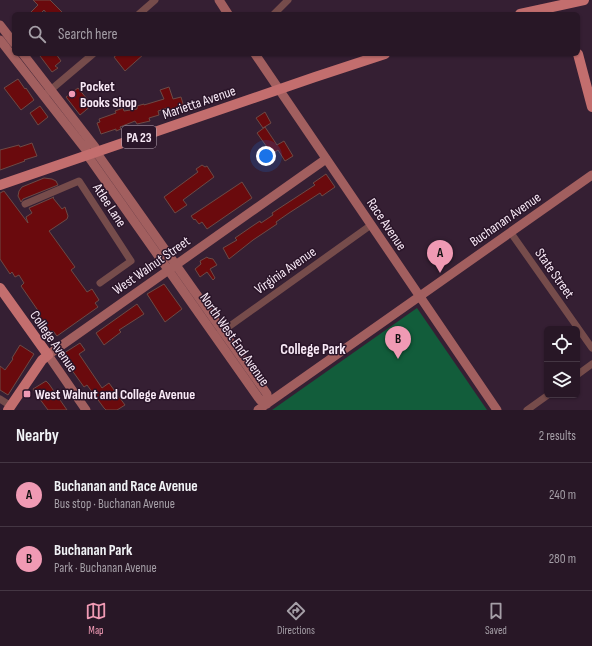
<!DOCTYPE html>
<meta charset="utf-8">
<style>
body{margin:0;font-family:"Sofia Sans Condensed",sans-serif;background:#342432;color:#f1f3f6}
.controls{position:absolute;right:12px;bottom:12px;display:grid;overflow:hidden;border-radius:6px;box-shadow:0 1px 3px #0004}
.controls button{width:36px;height:36px;display:grid;place-items:center;padding:0;border:0;border-bottom:1px solid #443643;background:#281726;color:#f1f3f6;font:20px sans-serif}
.you{position:absolute;left:266px;top:156px;width:14px;height:14px;margin:-10px;border:3px solid #fff;border-radius:50%;background:#1a73e8;box-shadow:0 0 0 6px #1a73e833}
.badge{display:grid;place-items:center;width:26px;height:26px;border-radius:50%;background:#f09ab4;color:#111;font-size:13px;font-weight:700}
.pin{position:absolute;translate:-50% -33px;filter:drop-shadow(0 1px 2px #0008)}
.pin::after{content:'';position:absolute;top:21px;width:14px;height:12px;background:inherit;clip-path:polygon(0 0,100% 0,50% 100%)}
.list{margin:0;padding:0;list-style:none}
h2{display:flex;justify-content:space-between;align-items:center;height:52px;margin:0;padding:0 16px;font-size:17px}
h2 small{font-size:13px;font-weight:400;color:#a59fa7}
.list li{display:grid;grid-template-columns:26px 1fr auto;gap:12px;align-items:center;box-sizing:border-box;height:64px;padding:0 16px;border-top:1px solid #443643}
.list b{display:block;font-size:15px;white-space:nowrap}
.list p{margin:0;font-size:13px;white-space:nowrap;color:#a59fa7}
.list em{font-size:13px;font-style:normal;color:#a59fa7}
.icon{flex:none;width:22px;height:22px;fill:none;stroke:currentColor;stroke-width:2;stroke-linecap:round;stroke-linejoin:round}
.map{position:relative;flex:none;width:592px;height:410px;overflow:hidden}
.search{position:absolute;background:#281726;box-shadow:0 1px 3px #0004;left:12px;right:12px;top:12px;height:44px;display:flex;align-items:center;gap:10px;box-sizing:border-box;padding:0 14px;border-radius:6px;color:#a59fa7;font-size:15px}
.sheet{height:180px;background:#281726}
nav{display:flex;justify-content:space-around;align-items:center;box-sizing:border-box;height:56px;border-top:1px solid #443643;background:#281726;font-size:11px;color:#a59fa7}
nav a{display:grid;justify-items:center;gap:2px}
nav .on{color:#f09ab4}
.map>svg:first-child{display:block}
</style>
<div class="map">
<svg width="592" height="410" viewBox="0 0 592 410">
<rect width="100%" height="100%" fill="#351f33"/>
<path fill="#125d3b" d="M417,308l70,102h-215z"/>
<path fill="#6a0a0d" stroke="#6c4a46" d="M33,0h17l14,14h-17l-3,-4 -4,4h-11l9,-9z
M42,54h14l5,7 -6,5 3,2 -6,4 -12,-16z
M118,54h26l-19,17 -11,-14z
M18,79l7,10 1,-1 8,12 -13,10 -17,-22z
M169,87l4,12 8,-2 3,10 -16,4 -1,-3 -9,3 1,4 -10,3 1,3 -13,3 -2,-3 -15,6 1,2 -5,2v-2l-15,5 -4,-11 3,-1 -1,-3 17,-6 -1,-2 8,-3 1,3 13,-2v-3l7,-2v1l20,-6 -4,-9z
M78,88l14,17 -12,10 -14,-18z
M40,106l8,11 -10,8 -8,-12z
M265,112l6,11 -8,5 -7,-10z
M265,127l12,18 7,-4 9,15 -8,5 -7,-11 -8,5 -2,-4 1,-1 -12,-17z
M32,143l5,13 -13,4 1,1 -25,9v-20l19,-5 1,2z
M202,165l3,2 2,-1 7,11 -31,23 4,5 -12,8 -11,-16 34,-25 -2,-3z
M326,174l9,13 -13,9 -2,-3 -31,20 -13,9 1,2 -24,16 -24,19 -6,-11 14,-8 -2,-2 16,-11 9,-6 1,2 12,-8 -1,-2 43,-28 -2,-2z
M44,178l8,1 4,2 2,4 -35,14 -2,3 -3,-6 1,-5 3,-4z
M242,182l10,16 -45,31 -5,-7 -3,2 -4,-5 -1,1 -3,-4z
M4,191l24,32 -2,-6 6,-4 -3,-5 25,-11 -1,1 9,11 3,-2 3,9 -1,3 -18,12 26,36 -4,3 16,22 5,-3 7,11 -4,3 3,4 -41,29 -4,-5 -4,2 -13,-19 3,-2 -18,-26 3,-3 -5,-8 -4,2 -3,-5 -2,2 -10,-15v-66z
M207,257l1,1 5,1 4,6 -7,4 5,9 -2,2 -6,-8 -7,5 -5,-8 6,-5 -1,-3z
M164,284l18,25 -17,13 -18,-28z
M137,304l7,10 -25,16 2,2 -17,13 -8,-12z
M80,343l5,7 -6,4 23,34 7,-5 16,22 -8,5h-11l-2,-2 -17,-23 -3,2 -23,-32z
M20,345l14,9 -26,41 -8,-5v-24l5,4 8,-11 -1,-1z
M46,381l3,3 18,26h-19l-9,-12 -6,-9z"/>
<g fill="none" stroke-linecap="round" stroke-linejoin="round">
<path stroke="#764c4b" stroke-width="7" d="M139,14l16,-14
M274,14l14,-14
M47,93l46,-39
M25,204l54,-23 52,80 -31,22
M511,233l81,115
M220,333l151,-108
M577,375l15,-11
M0,399l11,7
M527,410l21,-15"/>
<path stroke="#a25f5f" stroke-width="9" d="M219,0l9,14
M0,25l14,18
M0,40l86,110 4,9 170,241 7,4
M23,54l72,93 4,9 168,238v10
M255,54l242,356
M86,410l-38,-55 278,-196
M258,410l334,-235"/>
<path stroke="#c36e6e" stroke-width="10" d="M520,14l64,-14
M578,54l14,53
M0,185l315,-108 70,-23
M0,288l48,67 -6,5 -34,50"/>
</g>
<g fill="#f09ab4" stroke="#2a1529" stroke-width="1.5">
<circle cx="72" cy="94" r="4"/>
<rect x="23" y="390" width="8" height="8" rx="2"/>
</g>
<g text-anchor="middle" stroke-width="3" stroke-linejoin="round" paint-order="stroke">
<rect fill="#2a1529" stroke="#baa9b8" stroke-width="1" x="122" y="126" width="34" height="22" rx="3"/>
<g font-size="13" font-weight="bold" fill="#f8e9f6">
<text x="139" y="142">PA 23</text>
</g>
<g font-size="14" font-weight="bold" fill="#f8e9f6" stroke="#2a1529" text-anchor="start">
<text x="80" y="91">Pocket<tspan x="80" dy="16">Books Shop</tspan></text>
<text x="35" y="399">West Walnut and College Avenue</text>
</g>
<g font-size="14" fill="#f8e9f6" stroke="#2a1529">
<text transform="translate(199 102) rotate(-19)" y="5">Marietta Avenue</text>
<text transform="translate(110 205) rotate(57)" y="5">Atlee Lane</text>
<text transform="translate(505 219) rotate(-35)" y="5">Buchanan Avenue</text>
<text transform="translate(387 224) rotate(56)" y="5">Race Avenue</text>
<text transform="translate(151 265) rotate(-35)" y="5">West Walnut Street</text>
<text transform="translate(285 270) rotate(-35)" y="5">Virginia Avenue</text>
<text transform="translate(555 273) rotate(55)" y="5">State Street</text>
<text transform="translate(235 339) rotate(55)" y="5">North West End Avenue</text>
<text transform="translate(54 341) rotate(55)" y="5">College Avenue</text>
</g>
<g font-size="15" font-weight="bold" fill="#f8e9f6" stroke="#2a1529">
<text x="313" y="354">College Park</text>
</g>
</g>
</svg>
<div class="controls">
<button><svg class="icon" aria-label="locate" viewBox="0 0 24 24"><circle cx="12" cy="12" r="6"/><path d="M12 2v4M12 18v4M2 12h4M18 12h4"/></svg></button>
<button><svg class="icon" aria-label="layers" viewBox="0 0 24 24"><path d="M12 4l9 5-9 5-9-5zM3 14l9 5 9-5"/></svg></button>
</div>
<div class="you"></div>
<div class="pin badge" style="left:440px;top:273px">A</div>
<div class="pin badge" style="left:398px;top:359px">B</div>
<div class="search"><svg class="icon" aria-label="search" viewBox="0 0 24 24"><circle cx="10" cy="10" r="6"/><path d="M15 15l6 6"/></svg>Search here</div>
</div>
<section class="sheet">
<h2>Nearby<small>2 results</small></h2>
<ul class="list">
<li><span class="badge">A</span><div><b>Buchanan and Race Avenue</b><p>Bus stop · Buchanan Avenue</p></div><em>240 m</em></li>
<li><span class="badge">B</span><div><b>Buchanan Park</b><p>Park · Buchanan Avenue</p></div><em>280 m</em></li>
</ul>
</section>
<nav>
<a class="on"><svg class="icon" aria-label="map" viewBox="0 0 24 24"><path d="M3 6l6-2 6 2 6-2v14l-6 2-6-2-6 2zM9 4v14M15 6v14"/></svg>Map</a>
<a><svg class="icon" aria-label="directions" viewBox="0 0 24 24"><path d="M12 3l9 9-9 9-9-9zM9 14v-3h6M13 9l2 2-2 2"/></svg>Directions</a>
<a><svg class="icon" aria-label="saved" viewBox="0 0 24 24"><path d="M7 4h10v16l-5-4-5 4z"/></svg>Saved</a>
</nav>
